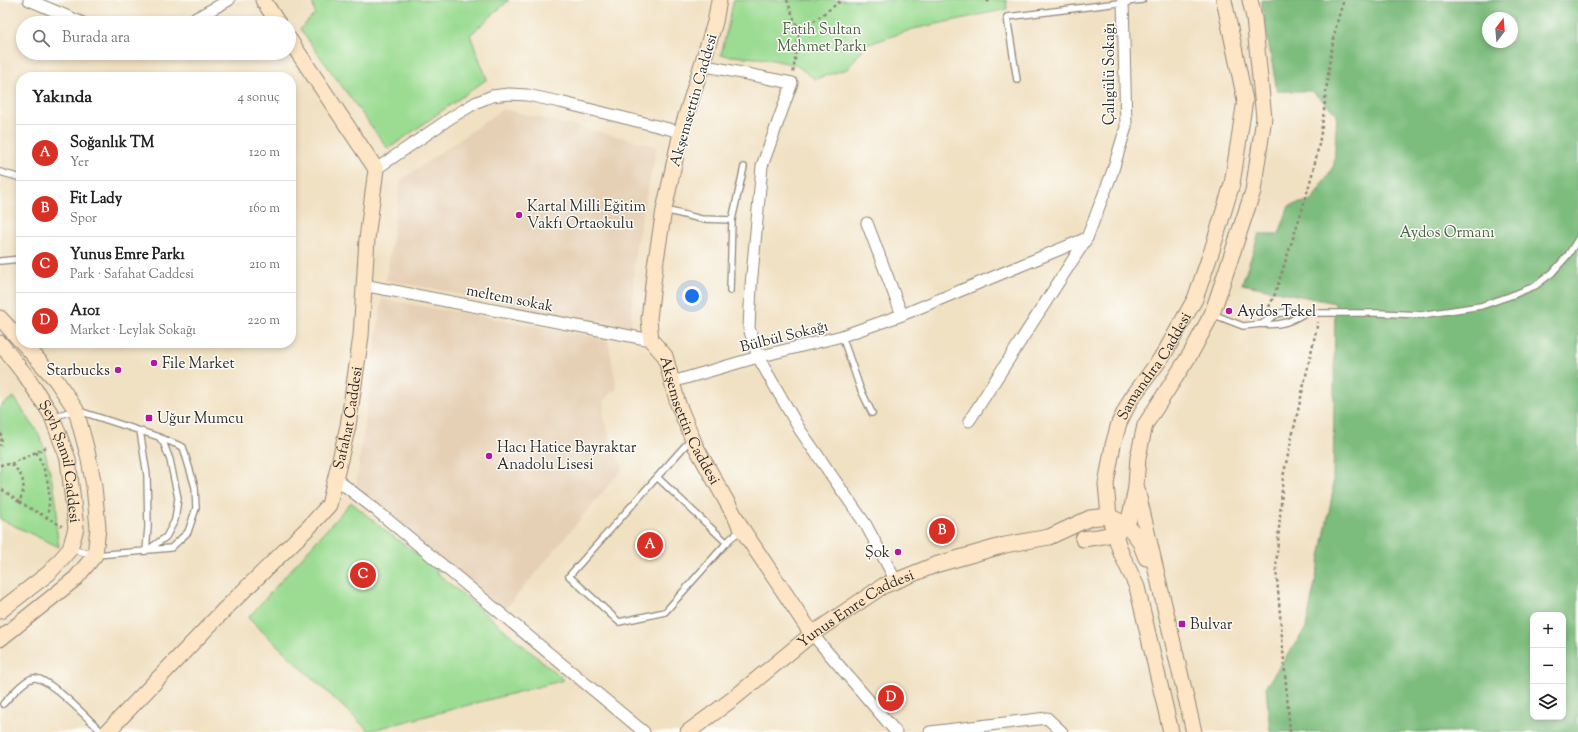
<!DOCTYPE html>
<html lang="tr">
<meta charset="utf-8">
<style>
body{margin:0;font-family:"Sorts Mill Goudy",serif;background:#f6f6f6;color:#202124}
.controls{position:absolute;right:12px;bottom:12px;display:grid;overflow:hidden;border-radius:8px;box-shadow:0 2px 6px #0003}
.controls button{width:36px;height:36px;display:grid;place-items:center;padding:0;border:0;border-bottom:1px solid #e0e0e0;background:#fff;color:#202124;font:20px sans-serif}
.compass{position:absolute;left:1482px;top:12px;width:36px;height:36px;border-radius:50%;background:#fff;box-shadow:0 2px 6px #0003;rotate:16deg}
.you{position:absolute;left:692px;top:296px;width:14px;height:14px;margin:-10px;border:3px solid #fff;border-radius:50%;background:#1a73e8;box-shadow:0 0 0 6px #1a73e833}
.badge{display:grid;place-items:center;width:26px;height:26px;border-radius:50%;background:#d93025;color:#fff;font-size:13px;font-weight:700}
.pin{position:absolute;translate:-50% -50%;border:2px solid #fff;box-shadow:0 1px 4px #0006}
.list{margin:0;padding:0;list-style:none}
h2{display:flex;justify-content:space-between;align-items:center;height:52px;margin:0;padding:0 16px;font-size:17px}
h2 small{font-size:13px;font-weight:400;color:#757577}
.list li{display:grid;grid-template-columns:26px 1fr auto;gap:12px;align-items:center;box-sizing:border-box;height:56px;padding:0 16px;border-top:1px solid #e0e0e0}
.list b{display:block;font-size:15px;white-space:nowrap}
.list p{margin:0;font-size:13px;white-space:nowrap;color:#757577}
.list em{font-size:13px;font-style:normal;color:#757577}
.icon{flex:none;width:22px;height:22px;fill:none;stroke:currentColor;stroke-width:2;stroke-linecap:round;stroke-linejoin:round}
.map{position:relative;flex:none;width:1578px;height:732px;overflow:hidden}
.search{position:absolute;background:#fff;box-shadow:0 2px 6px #0003;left:16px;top:16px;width:280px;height:44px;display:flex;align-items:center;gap:10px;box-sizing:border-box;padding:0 14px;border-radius:22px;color:#757577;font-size:15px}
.panel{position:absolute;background:#fff;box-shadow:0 2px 6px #0003;left:16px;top:72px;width:280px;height:276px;border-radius:16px}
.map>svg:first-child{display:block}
</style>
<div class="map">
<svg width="1578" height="732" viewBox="0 0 1578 732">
<rect width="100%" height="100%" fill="#fdfcf7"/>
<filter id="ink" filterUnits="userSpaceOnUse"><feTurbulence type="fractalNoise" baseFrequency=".025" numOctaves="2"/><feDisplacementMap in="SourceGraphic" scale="8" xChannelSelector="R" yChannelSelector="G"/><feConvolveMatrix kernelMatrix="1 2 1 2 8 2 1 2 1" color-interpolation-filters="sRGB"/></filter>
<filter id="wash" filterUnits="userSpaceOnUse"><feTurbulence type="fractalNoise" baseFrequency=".012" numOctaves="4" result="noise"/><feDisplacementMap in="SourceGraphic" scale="16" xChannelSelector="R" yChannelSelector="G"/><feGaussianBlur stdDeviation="0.9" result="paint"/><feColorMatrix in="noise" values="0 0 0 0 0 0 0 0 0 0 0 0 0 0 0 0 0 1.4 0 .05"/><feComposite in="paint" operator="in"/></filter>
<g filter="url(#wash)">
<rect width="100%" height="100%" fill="#f1e1c3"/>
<path fill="#e6d0b5" d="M503,109l154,37 -22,104 -4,77 -245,-47 15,-100z
M382,299l226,40 9,50 -7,4 -6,8 -1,13 9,30 11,24 -120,144 -147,-126z"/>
<path fill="#9bdc92" stroke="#63845e" d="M312,0h197l-39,35 17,44 -99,70 -88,-120 15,-15z
M734,0h272l1,9 -94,20 -47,16 -19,24 -32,10 -19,-14 -28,-6 -47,-4z
M14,397l24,36 6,15 11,46 2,15 -1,17 3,21 -59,-28v-113z
M351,502l37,31 50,36 -2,3 128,108 -195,51 -121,-113z"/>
<path fill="#7cbc7c" stroke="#547454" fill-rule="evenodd" d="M1261,0h317v732h-308l-4,-46 40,-58 27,-137 2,-188 -93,-19 17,-50h20l10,-28 23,-6 22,-35 3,-51 -25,-23h-35zM1488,18h24v24h-24zM1533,615h30v102h-30z"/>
</g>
<g filter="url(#ink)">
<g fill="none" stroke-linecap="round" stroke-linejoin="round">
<g stroke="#8e8677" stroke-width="8">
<path id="lane" d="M1017,80l-10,-63 135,-17
M0,172l21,6
M665,210l36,9 31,1
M0,261l21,-2
M730,291l2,-71 12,-53
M1305,313c-15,9 -25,13 -43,11l14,-10 16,-3 13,2h73l43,2 60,-9 29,-10 25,-10 17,-13 16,-18 10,-16
M1212,314l31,12 19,-2
M842,336l18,52 12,25
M52,417l24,-7 83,27 5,7 6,16 8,38 -3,22 -9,17 -20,14
M691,439l-122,137 50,46 46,-10 65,-73 11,-9
M657,477l70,66
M70,549l25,6 51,-4 2,-24 -1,-52 -7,-44
M148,550l23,-2 17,-16 8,-24 -1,-21 -12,-40 -22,-9
M3,704c7,-7 21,-25 31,-26 15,-1 56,43 68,54"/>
</g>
<g stroke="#8e8677" stroke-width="13">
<path id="street" d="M29,0l54,23
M187,23l42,-23
M701,65l91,18 -30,83 -11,120 -2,42 9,29 42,73 66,95 30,56
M376,169l76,-52 25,-15 15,-6 17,-2 18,1 33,7 121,30
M867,223l35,92
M363,285l288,55
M672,382l86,-25 84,-21 60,-21 185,-77
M969,421l118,-183 25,-65 14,-46 -3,-127
M336,479l40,31 268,222
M812,634l84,98
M930,732l117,-14 15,14"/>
</g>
<g stroke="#8e8677" stroke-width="17">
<g id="secondary">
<path d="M263,0l15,23"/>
<path id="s1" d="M719,0l-4,22 -34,110 -17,78 -9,56 -6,53 2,21 14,16 13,48 18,43 46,82 70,105"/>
<path d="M0,318l21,23"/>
<path id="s2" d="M0,343l26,33 25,38 17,45 8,69 -6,21 -21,24 -49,38"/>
<path d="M1083,539c12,-2 37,-3 44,-15 4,-8 7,-27 9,-37"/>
<path d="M0,639l76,-61 19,-23 3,-27 -4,-42 -6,-31 -12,-45 -20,-30 -33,-37"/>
<path id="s3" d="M107,732l119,-124 84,-82 19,-21 19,-79 13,-90 6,-97 9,-70 -87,-130"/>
<path id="s4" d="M688,732l46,-34 78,-64 71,-48 52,-21 70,-20 44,-8 41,-19 19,-2 18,9 12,15 7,18"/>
<path id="s5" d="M1171,732l-34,-145 -16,-34 -12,-37 -3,-32 7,-39 6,-22 12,-24 33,-45 31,-55 17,-49 20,-66 13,-84 -21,-100"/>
<path d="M1194,732l-58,-247 2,-28 7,-32 46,-72 21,-39 41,-123 11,-73 -10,-100 -4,-18"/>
</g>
</g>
<path stroke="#8e8677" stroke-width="2.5" stroke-dasharray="3 3" stroke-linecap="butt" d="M787,0l12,32 -6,41
M987,0l3,3
M799,32l43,-32
M1269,307l6,-13c15,-49 34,-99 44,-150 9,-49 8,-97 25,-144
M0,433l2,5 -2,8
M36,452c12,22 16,41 11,65
M11,464l38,-18
M0,465l11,-1c13,11 16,22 8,38l-19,-14
M19,502l43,24
M1290,732l-14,-165 7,-90 35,-155"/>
<use href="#lane" stroke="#fff" stroke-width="5.5"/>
<use href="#street" stroke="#fff" stroke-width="11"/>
<use href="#secondary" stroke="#fde5c5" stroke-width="15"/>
</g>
</g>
<g fill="#b5179e" stroke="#fdfcf7" stroke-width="1.5">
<circle cx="519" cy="215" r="4"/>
<circle cx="1229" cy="311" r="4"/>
<circle cx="154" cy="363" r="4"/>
<circle cx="118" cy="370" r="4"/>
<rect x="145" y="414" width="8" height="8" rx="2"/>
<circle cx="489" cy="456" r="4"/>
<circle cx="898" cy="552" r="4"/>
<rect x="1178" y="620" width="8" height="8" rx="2"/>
</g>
<g text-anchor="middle" stroke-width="3" stroke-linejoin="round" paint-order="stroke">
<g font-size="15" fill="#4d604a" stroke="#fdfcf7">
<text x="822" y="34">Fatih Sultan<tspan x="822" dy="17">Mehmet Parkı</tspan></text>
<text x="1447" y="237">Aydos Ormanı</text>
</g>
<g font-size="15" fill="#2b2b2b" stroke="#fdfcf7">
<text transform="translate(1109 74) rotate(-90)" y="5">Çalıgülü Sokağı</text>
<text transform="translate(693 100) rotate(-74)" y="5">Akşemsettin Caddesi</text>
<text transform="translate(510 298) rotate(11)" y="5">meltem sokak</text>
<text transform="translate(784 336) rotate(-14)" y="5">Bülbül Sokağı</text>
<text dy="5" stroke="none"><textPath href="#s5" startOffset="387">Samandıra Caddesi</textPath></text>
<text dy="5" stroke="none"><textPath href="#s3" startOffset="407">Safahat Caddesi</textPath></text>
<text dy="5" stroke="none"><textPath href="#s1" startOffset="439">Akşemsettin Caddesi</textPath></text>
<text dy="5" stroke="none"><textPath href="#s2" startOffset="136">Şeyh Şamil Caddesi</textPath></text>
<text dy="5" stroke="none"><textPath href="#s4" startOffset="209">Yunus Emre Caddesi</textPath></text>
</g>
<g font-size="15" fill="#2b2b2b" stroke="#fdfcf7" text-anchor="start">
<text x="527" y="211">Kartal Milli Eğitim<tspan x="527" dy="17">Vakfı Ortaokulu</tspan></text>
<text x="1237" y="316">Aydos Tekel</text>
<text x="162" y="368">File Market</text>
<text x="110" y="375" text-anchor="end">Starbucks</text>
<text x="157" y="423">Uğur Mumcu</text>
<text x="497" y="452">Hacı Hatice Bayraktar<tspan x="497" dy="17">Anadolu Lisesi</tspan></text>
<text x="890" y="557" text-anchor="end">Şok</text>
<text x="1190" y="629">Bulvar</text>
</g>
</g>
</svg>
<div class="controls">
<button>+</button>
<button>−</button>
<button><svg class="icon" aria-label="layers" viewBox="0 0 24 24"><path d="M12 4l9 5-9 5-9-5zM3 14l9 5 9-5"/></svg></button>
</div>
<svg class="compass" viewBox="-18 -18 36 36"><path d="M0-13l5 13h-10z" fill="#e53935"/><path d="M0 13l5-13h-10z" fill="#757577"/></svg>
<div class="you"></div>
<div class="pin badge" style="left:650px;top:545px">A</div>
<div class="pin badge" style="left:942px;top:531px">B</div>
<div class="pin badge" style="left:363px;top:575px">C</div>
<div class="pin badge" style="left:891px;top:698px">D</div>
<div class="search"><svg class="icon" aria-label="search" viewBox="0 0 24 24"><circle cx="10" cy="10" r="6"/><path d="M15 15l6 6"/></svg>Burada ara</div>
<section class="panel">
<h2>Yakında<small>4 sonuç</small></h2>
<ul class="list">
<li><span class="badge">A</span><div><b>Soğanlık TM</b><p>Yer</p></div><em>120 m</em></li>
<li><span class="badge">B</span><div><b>Fit Lady</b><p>Spor</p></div><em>160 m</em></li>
<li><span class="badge">C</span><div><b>Yunus Emre Parkı</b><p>Park · Safahat Caddesi</p></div><em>210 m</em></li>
<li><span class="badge">D</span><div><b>A101</b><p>Market · Leylak Sokağı</p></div><em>220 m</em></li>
</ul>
</section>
</div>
